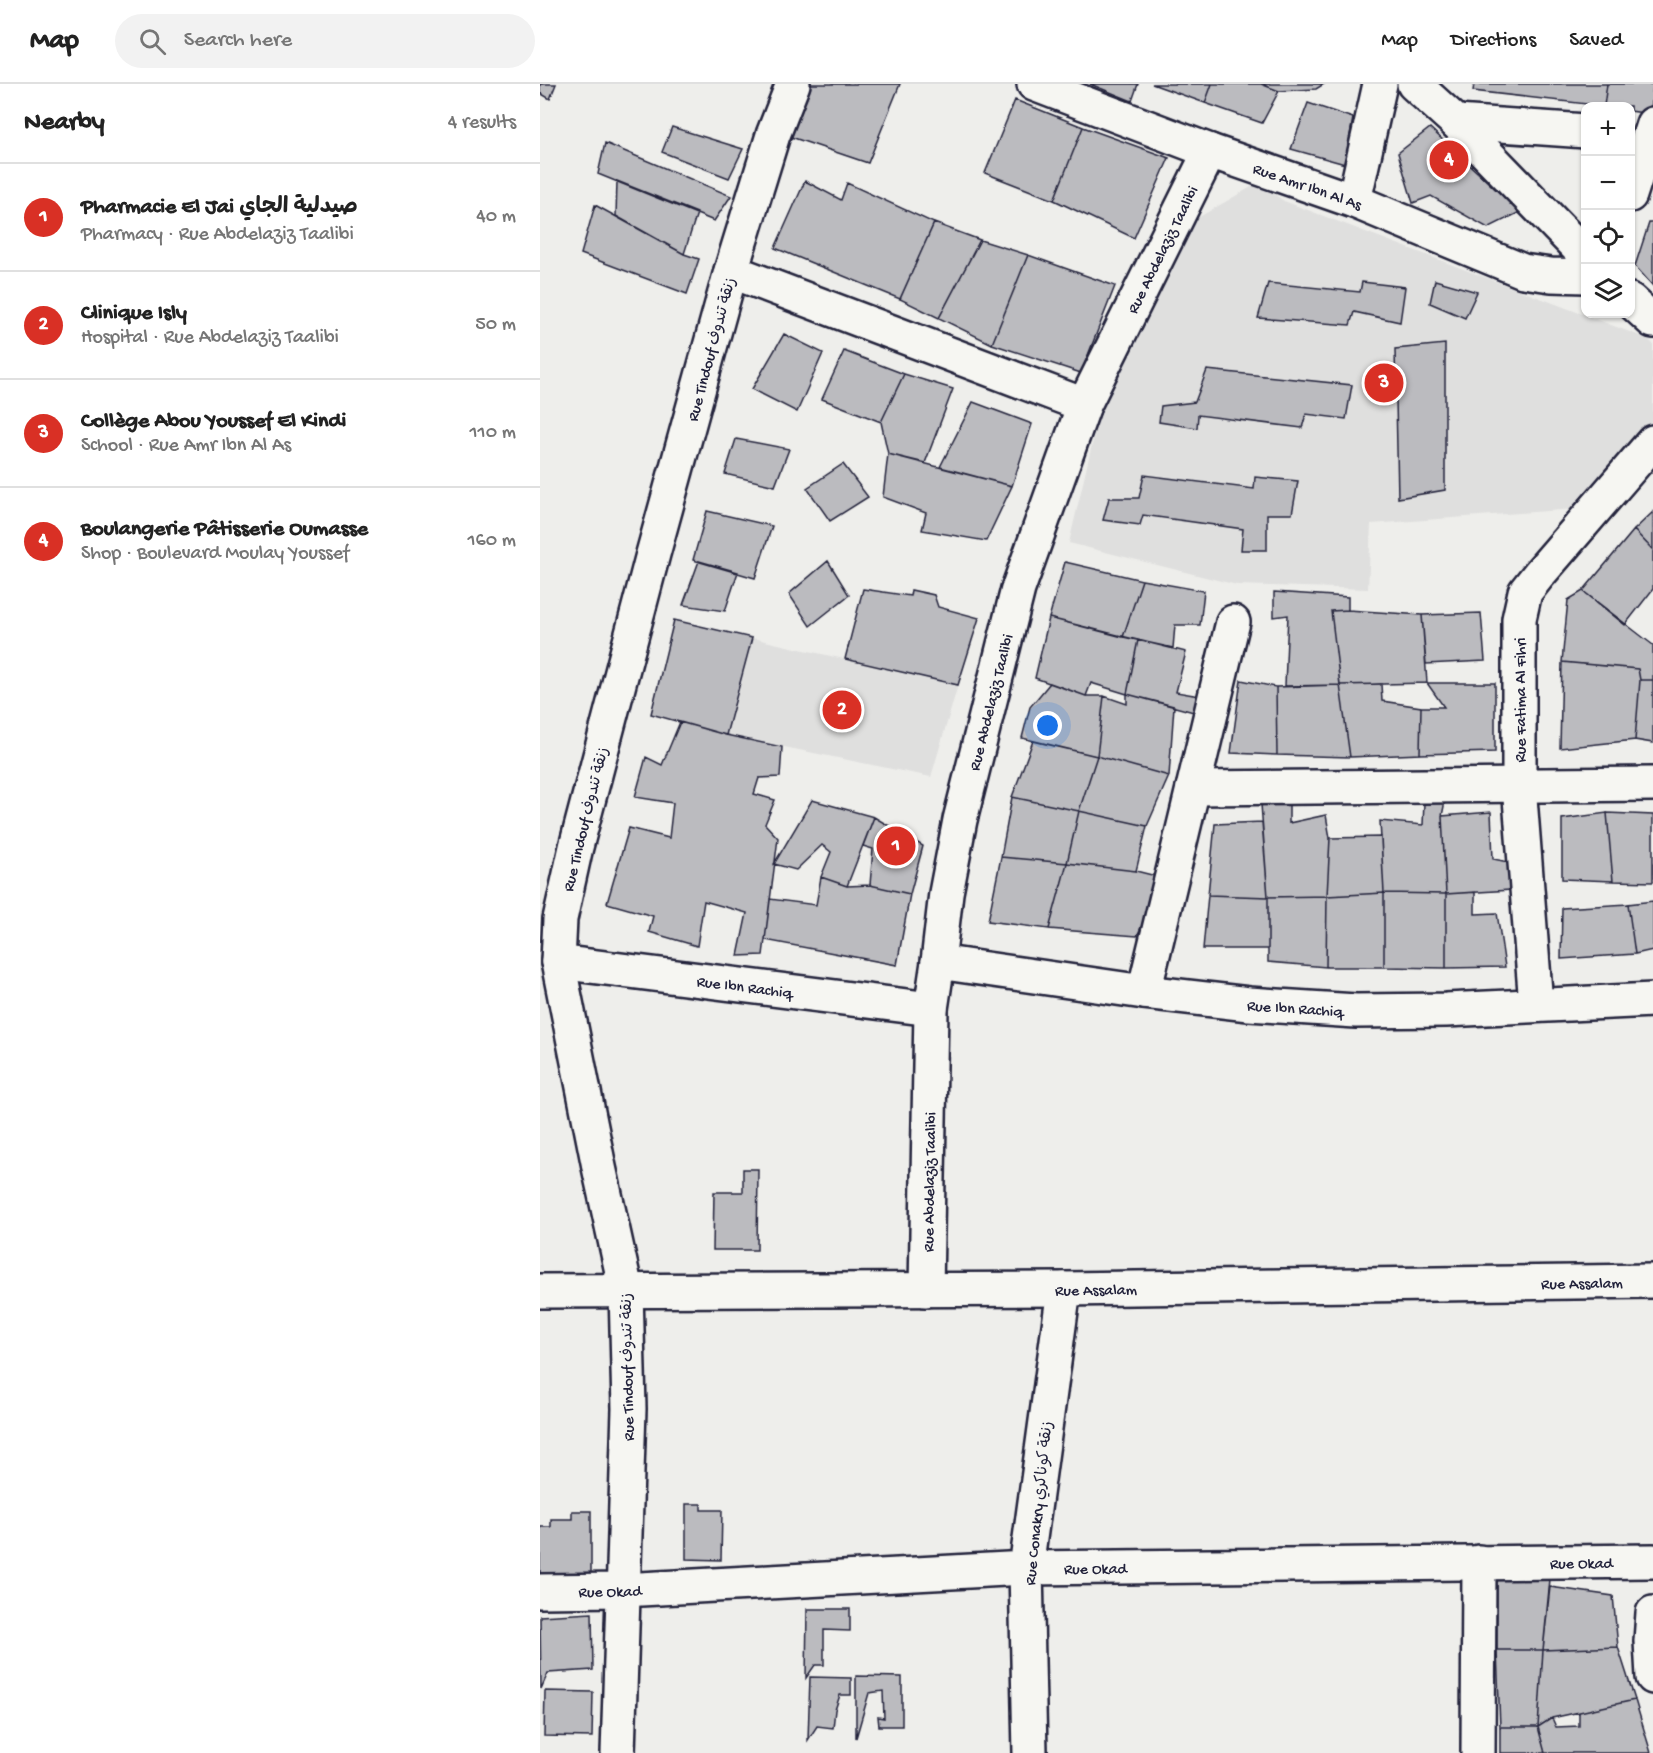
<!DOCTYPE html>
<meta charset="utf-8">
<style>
body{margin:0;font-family:"Gochi Hand","Playpen Sans Arabic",sans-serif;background:#f2f2f2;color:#222}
.controls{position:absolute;right:18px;top:18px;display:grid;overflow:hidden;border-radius:12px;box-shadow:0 2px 4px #0004}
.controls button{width:54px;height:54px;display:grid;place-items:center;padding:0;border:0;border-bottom:2px solid #e0e0e0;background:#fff;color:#222;font:30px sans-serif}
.you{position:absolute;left:508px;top:642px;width:21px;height:21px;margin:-15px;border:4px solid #fff;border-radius:50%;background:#1a73e8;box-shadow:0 0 0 9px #1a73e833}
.badge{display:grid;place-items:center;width:39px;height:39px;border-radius:50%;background:#d93025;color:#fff;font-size:20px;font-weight:700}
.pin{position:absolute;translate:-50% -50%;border:3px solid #fff;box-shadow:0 2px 6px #0006}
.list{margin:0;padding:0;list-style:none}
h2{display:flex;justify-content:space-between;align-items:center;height:78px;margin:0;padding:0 24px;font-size:26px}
h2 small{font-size:20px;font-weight:400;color:#767676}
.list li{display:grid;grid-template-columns:39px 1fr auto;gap:18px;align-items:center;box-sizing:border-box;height:108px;padding:0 24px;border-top:2px solid #e0e0e0}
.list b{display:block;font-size:22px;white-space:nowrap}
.list p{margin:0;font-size:20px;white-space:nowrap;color:#767676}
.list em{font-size:20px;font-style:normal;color:#767676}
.icon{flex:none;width:33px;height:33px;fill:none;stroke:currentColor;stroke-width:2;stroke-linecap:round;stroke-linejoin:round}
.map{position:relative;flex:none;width:1113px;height:1669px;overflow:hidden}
header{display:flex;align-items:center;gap:36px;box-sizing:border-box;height:84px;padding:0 30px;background:#fff;border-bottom:2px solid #e0e0e0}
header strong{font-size:28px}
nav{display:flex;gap:33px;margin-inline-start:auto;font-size:21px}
.search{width:420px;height:54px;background:#f2f2f2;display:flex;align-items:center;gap:15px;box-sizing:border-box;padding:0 21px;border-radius:33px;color:#767676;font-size:22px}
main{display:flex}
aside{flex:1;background:#fff}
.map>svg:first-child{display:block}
</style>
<header>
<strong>Map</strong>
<div class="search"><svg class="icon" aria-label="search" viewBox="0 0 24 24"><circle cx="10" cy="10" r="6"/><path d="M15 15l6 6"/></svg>Search here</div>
<nav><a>Map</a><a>Directions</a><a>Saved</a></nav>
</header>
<main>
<aside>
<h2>Nearby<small>4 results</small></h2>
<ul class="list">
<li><span class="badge">1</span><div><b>Pharmacie El Jai صيدلية الجاي</b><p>Pharmacy · Rue Abdelaziz Taalibi</p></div><em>40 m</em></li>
<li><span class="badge">2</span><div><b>Clinique Isly</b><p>Hospital · Rue Abdelaziz Taalibi</p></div><em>50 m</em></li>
<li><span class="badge">3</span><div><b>Collège Abou Youssef El Kindi</b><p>School · Rue Amr Ibn Al As</p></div><em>110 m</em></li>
<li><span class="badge">4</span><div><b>Boulangerie Pâtisserie Oumasse</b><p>Shop · Boulevard Moulay Youssef</p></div><em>160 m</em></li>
</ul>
</aside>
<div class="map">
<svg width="1113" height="1669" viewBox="0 0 1113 1669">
<rect width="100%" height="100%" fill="#eeeeeb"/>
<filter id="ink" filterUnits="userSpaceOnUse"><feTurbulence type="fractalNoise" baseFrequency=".0167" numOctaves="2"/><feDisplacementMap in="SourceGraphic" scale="12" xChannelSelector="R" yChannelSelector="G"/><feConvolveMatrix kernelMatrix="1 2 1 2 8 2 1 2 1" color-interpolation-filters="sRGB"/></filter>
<g filter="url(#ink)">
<path fill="#dfdfde" d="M718,99l26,18 364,138 5,5v81l-65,83 -217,16 -3,65 -131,-4 -168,-42 28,-120 90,-199z
M212,554l206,47 -27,92 -205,-42z"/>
<path fill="#bbbbbf" stroke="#22223b" stroke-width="1.5" d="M0,0h16l-6,15 -10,-6z
M266,0h94l-32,79 -83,-28z
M550,0h48l-6,17z
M612,0h60l-7,19z
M672,0h49l18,7 -17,32 -57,-20z
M721,0h63l-8,5 -37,2z
M934,0h133l-3,22 -131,-15z
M1067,0h46l-2,30 -21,-3v-5h-26z
M475,16l68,27 -29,73 -69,-27z
M768,19l45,15 -8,46 -54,-15z
M132,43l71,22 -14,29 -67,-26z
M543,43l86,31 -35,80 -80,-38z
M890,44l90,84 -32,16 -57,-32 -18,7 -15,-50z
M65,59l126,53 -17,25 -116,-47z
M77,97l80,32 -13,41 -68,-38z
M265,97l36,19 6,-17 87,40 -34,76 -125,-51z
M55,121l89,49 15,5 -12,35 -106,-40z
M394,139l46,17 -41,78 -39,-19z
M1109,139h4v63l-18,-20z
M440,156l48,15 -36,89 -53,-26z
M488,171l87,31 -34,87 -89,-29z
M895,196l42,12 -12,26 -35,-15z
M822,198l43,5 -5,35 -46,-10 -4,13 -92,-7 10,-35 92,9z
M244,250l39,19 -26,59 -45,-23z
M905,260v146l-47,8 -3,-149z
M304,267l60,23 -23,48 -59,-23z
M667,286l145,15 -6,34 -40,-5 -4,14 -104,-13 -1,13 -38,-6 2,-16 34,-4z
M364,290l49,15 -28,74 -37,-9 -7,-32z
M433,318l59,22 -20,62 -72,-19z
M196,355l53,10 -14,37 -50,-12z
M348,370l124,32 -26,55 -64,-11 4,-17 -43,-16z
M303,380l25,33 -38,24 -23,-33z
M604,391l110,14 1,-12 43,4 -6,33h-25v36h-26l2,-21 -100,-14 -3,10 -37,-5 6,-22h30z
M167,427l65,15 -17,52 -62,-18z
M1113,428v38l-19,-20z
M1094,446l19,20v39l-28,36 -42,-34z
M159,477l39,11 -13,39 -42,-6z
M288,477l21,34 -39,31 -21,-32z
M525,478l77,18 -19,57 -74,-19z
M602,496l62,11 -4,34h-25l-2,23 -50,-11z
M323,505l47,7 1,-6 23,5 4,12 41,11 -21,67 -113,-26z
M1043,507l70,54v35h-13l-2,-11 -76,-7 6,-62z
M734,508l74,5v13l-17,1 9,74 -55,1 3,-71 -14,2z
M808,526l74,5 5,68 -87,2 -9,-74z
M941,529l4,48 -59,3 -4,-49z
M509,534l89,22 -11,54 -36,-11 -5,13 -51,-18z
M134,536l78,18 -26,97 -75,-21z
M598,556l48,12 -10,40 23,4 2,18 -74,-20z
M1022,578l76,7 2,11 -5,60 -75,8z
M701,596l35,7 1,68 -46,-2z
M1100,596h13v63l-18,-3z
M510,599l36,13h18l-7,60 -75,-18 8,-31z
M887,599h68v69l-75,2 1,-47h23z
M841,600l1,17 39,6 -1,47 -70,3 -10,-72z
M800,601l10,72 -73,-2 -1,-68z
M587,610l47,12 -5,70 -72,-20 7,-60 23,8z
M140,638l46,13 56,12 -2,30 -21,1 -5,16 21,6 -10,24 13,14 -15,117 -25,1 9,-43 -43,-12 -7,45 -48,-14 4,-16 -46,-13 22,-75 40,10 4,-35 -38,-6 11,-40 16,8z
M493,657l64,15 -18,55 -67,-14z
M557,672l72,20 -22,50 -68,-15z
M472,713l67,14 -12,52 -66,-6z
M272,716l62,17 -27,69 -26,-9 10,-25 -9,-7 -26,25 -22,-6z
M905,717l-3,15 4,78 -62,-1 -4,-72 43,4 1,-22z
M721,720l28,1v18l37,-8 4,23 -3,58 -59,1z
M539,727l68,15 -11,45 -69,-8z
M951,728l2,47 15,3 3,28 -65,4 -4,-78z
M1067,729l6,68 -51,-2v-60z
M1067,729l46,2v67l-40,-1z
M334,733l49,29 -13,48 -40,-9 3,-36 -10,-3z
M722,738l6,75 -60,-2 7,-71z
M841,753l3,56 -57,3 3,-58z
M461,773l66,6 -18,66 -61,-8z
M527,779l69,8 28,7 -27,58 -88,-7z
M281,793l26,9 23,-1 40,9 -13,71 -132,-25 5,-41 46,6z
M935,808v22l22,-1 8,54 -59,1v-74z
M844,809v74h-58l1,-71z
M844,809l62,1v74l-62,-1z
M668,811l60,2v52h-65z
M787,812l-1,71 -58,-5v-65z
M1113,817v49l-18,4 -7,-50z
M1088,820l7,50 -74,5 1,-51z
M203,1085h15l-1,81h-44l1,-58h29z
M146,1420h15v6h21l-1,50 -35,-1z
M32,1427h19v76h-51v-60h11v-8h21z
M1011,1485l-8,81h-46v-72z
M1010,1503l63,9 5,51 -75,3z
M267,1525h43v22l-26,-1v35h-9l-9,13z
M52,1529l1,57 -45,3 -7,16 -1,-73z
M1078,1563l17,53 -83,18 -14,9 5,-77z
M957,1566h46l-5,77h-38z
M316,1592l46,1v49h-23l-1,-9 6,1 -1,-27 -14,2 -13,45z
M270,1593l41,1v17h-11l-5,15 -2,18 -16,-2 -9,14z
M5,1607l48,1 -1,45 -48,-1z
M1095,1616l16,53h-106l-7,-26 14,-9 4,9 23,-1v-14z
M960,1643h38l7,26h-45z"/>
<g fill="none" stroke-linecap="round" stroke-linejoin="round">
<g stroke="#22223b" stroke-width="38">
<g id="minor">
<path id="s1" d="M494,0l176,67 144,50 169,70 28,4 35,1"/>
<path d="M874,0l42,38 130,134"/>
<path d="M916,38l130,9"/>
<path d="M1090,111l23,-71"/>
<path d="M814,117l26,-117"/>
<path d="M191,187l353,134"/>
<path d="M1090,216l23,21"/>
<path d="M653,704l460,-4"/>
<path id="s2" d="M18,878l373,47"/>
<path id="s3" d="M398,878l206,30 105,12 107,7 90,-1 207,-10"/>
<path d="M604,908l89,-370"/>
<path d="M996,921l-17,-220v-166l6,-27 15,-19 113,-131"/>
<path id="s4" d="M386,1206l5,-281 7,-47 8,-69 14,-73 58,-231 66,-184 126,-254"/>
<path id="s5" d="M0,1207l524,-2 589,-8"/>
<path id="s6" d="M0,1507l82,-1 404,-22 627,-7"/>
<path d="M1113,1529l-2,28 2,36"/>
<path d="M78,1669l11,-344 -3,-119 -27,-123 -41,-205 2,-43 16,-72 77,-293 78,-283 42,-136 20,-51"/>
<path d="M490,1669l-4,-185 38,-279"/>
<path d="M938,1669l1,-191"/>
</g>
</g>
<use href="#minor" stroke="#f6f6f2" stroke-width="33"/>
</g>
</g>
<g text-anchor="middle" stroke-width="4.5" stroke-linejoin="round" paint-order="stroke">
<g font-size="16" fill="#22223b" stroke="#f6f6f2">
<text dy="6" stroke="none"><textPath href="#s1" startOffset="292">Rue Amr Ibn Al As</textPath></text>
<text dy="6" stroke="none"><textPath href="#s4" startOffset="1080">Rue Abdelaziz Taalibi</textPath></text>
<text transform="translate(170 265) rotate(-75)" y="6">Rue Tindouf زنقة تندوف</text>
<text transform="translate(979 616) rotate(-90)" y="6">Rue Fatima Al Fihri</text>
<text dy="6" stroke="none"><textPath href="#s4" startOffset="594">Rue Abdelaziz Taalibi</textPath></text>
<text transform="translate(44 735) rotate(-76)" y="6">Rue Tindouf زنقة تندوف</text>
<text dy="6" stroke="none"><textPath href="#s2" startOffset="188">Rue Ibn Rachiq</textPath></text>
<text dy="6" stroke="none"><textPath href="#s3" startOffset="360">Rue Ibn Rachiq</textPath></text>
<text dy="6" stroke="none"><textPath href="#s4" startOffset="108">Rue Abdelaziz Taalibi</textPath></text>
<text dy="6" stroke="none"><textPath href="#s5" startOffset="1042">Rue Assalam</textPath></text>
<text dy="6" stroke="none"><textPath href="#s5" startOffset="556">Rue Assalam</textPath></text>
<text transform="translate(86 1283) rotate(-91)" y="6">Rue Tindouf زنقة تندوف</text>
<text transform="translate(497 1419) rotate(-84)" y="6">Rue Conakry زنقة كوناكري</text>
<text dy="6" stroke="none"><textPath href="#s6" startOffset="1042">Rue Okad</textPath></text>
<text dy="6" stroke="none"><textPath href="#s6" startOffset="556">Rue Okad</textPath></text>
<text dy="6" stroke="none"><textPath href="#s6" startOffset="70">Rue Okad</textPath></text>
</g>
</g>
</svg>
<div class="controls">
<button>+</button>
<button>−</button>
<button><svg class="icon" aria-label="locate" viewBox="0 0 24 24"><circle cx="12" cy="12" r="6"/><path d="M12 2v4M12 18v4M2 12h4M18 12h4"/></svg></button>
<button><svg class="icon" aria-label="layers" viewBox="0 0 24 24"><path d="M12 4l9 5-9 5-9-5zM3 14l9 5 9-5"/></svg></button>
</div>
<div class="you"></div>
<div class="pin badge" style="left:356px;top:762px">1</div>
<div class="pin badge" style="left:302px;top:626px">2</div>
<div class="pin badge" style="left:844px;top:299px">3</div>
<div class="pin badge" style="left:909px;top:76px">4</div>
</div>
</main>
